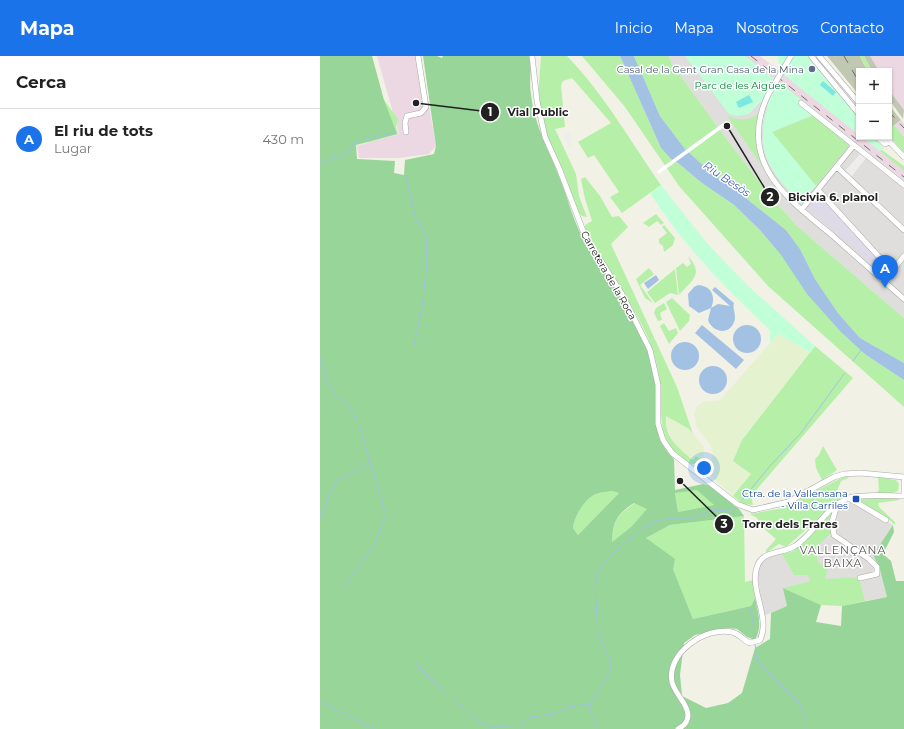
<!DOCTYPE html>
<html lang="es">
<meta charset="utf-8">
<style>
body{margin:0;font-family:Montserrat,sans-serif;background:#f6f6f6;color:#222}
.controls{position:absolute;right:12px;top:12px;display:grid;overflow:hidden;border-radius:0px;box-shadow:0 1px 3px #0004}
.controls button{width:36px;height:36px;display:grid;place-items:center;padding:0;border:0;border-bottom:1px solid #e0e0e0;background:#fff;color:#222;font:20px sans-serif}
.you{position:absolute;left:384px;top:412px;width:14px;height:14px;margin:-10px;border:3px solid #fff;border-radius:50%;background:#1a73e8;box-shadow:0 0 0 6px #1a73e833}
.badge{display:grid;place-items:center;width:26px;height:26px;border-radius:50%;background:#1a73e8;color:#fff;font-size:13px;font-weight:700}
.pin{position:absolute;translate:-50% -33px;filter:drop-shadow(0 1px 2px #0008)}
.pin::after{content:'';position:absolute;top:21px;width:14px;height:12px;background:inherit;clip-path:polygon(0 0,100% 0,50% 100%)}
.list{margin:0;padding:0;list-style:none}
h2{display:flex;justify-content:space-between;align-items:center;height:52px;margin:0;padding:0 16px;font-size:17px}
h2 small{font-size:13px;font-weight:400;color:#767676}
.list li{display:grid;grid-template-columns:26px 1fr auto;gap:12px;align-items:center;box-sizing:border-box;height:60px;padding:0 16px;border-top:1px solid #e0e0e0}
.list b{display:block;font-size:15px;white-space:nowrap}
.list p{margin:0;font-size:13px;white-space:nowrap;color:#767676}
.list em{font-size:13px;font-style:normal;color:#767676}
.map{position:relative;flex:none;width:584px;height:673px;overflow:hidden}
header{display:flex;align-items:center;gap:24px;box-sizing:border-box;height:56px;padding:0 20px;background:#1a73e8;color:#fff}
header strong{font-size:19px}
nav{display:flex;gap:22px;margin-inline-start:auto;font-size:14px}
main{display:flex}
aside{flex:1;background:#fff}
.map>svg:first-child{display:block}
</style>
<header>
<strong>Mapa</strong>
<nav><a>Inicio</a><a>Mapa</a><a>Nosotros</a><a>Contacto</a></nav>
</header>
<main>
<aside>
<h2>Cerca<small></small></h2>
<ul class="list">
<li><span class="badge">A</span><div><b>El riu de tots</b><p>Lugar</p></div><em>430 m</em></li>
</ul>
</aside>
<div class="map">
<svg width="584" height="673" viewBox="0 0 584 673">
<rect width="100%" height="100%" fill="#f2f1e6"/>
<path fill="#dfdedd" d="M349,0h79l156,124v138l-107,-92 -26,-29 -46,-60 -53,-73z
M532,445l41,24 -20,30 6,11 8,31 -22,4 -6,-24 -48,4 -27,7 3,18 -23,10 -7,-43 5,-12 20,-8 24,5 9,-5 6,-12 15,-9 -2,-10 4,-11z"/>
<path fill="#ecd8e2" d="M57,0h43l16,90 -7,8 -30,4h-40l-2,-12 42,-12z
M428,0h12l99,78v3h3l42,33v10z
M550,0h34v54l-15,-20v-19h-10z
M581,64l3,3v14l-10,-12z"/>
<path fill="#c1c8b1" d="M507,0h33l7,15h-8v24z
M544,0h6l9,15h-7z
M569,34l15,20 -1,9 -14,-20z
M569,49l12,15 -12,9z"/>
<path fill="#e5f2d0" d="M458,278l32,18 -68,88 10,34 -19,22 -23,-21 4,-5 -5,-5 4,-11 -2,-8 -14,-18 -3,-15 3,-7 6,-4 17,-2z
M346,360l23,13 7,8 8,10 -1,13 -7,-4 -3,4 -19,-15 -8,-20z"/>
<path fill="#b6f0a8" d="M221,0h26c37,38 64,86 94,129l-39,28 -12,-16 9,-5 -25,-37 -6,3 -10,-16 33,-19 -39,-45 -9,3 -2,4 4,42 -10,2 21,45 3,22 8,21 -5,-1 -4,-4 -15,-42 -16,-34 -9,-40z
M262,0h38l41,92 10,11 7,4 24,20 32,22 25,24 107,126 38,25v27l-136,-121 -89,-100 -54,-79z
M314,0h35l3,8 53,73 46,60 26,29 107,92v45l-44,-25 -22,-25 -23,-34 -15,-30 -14,-19 -48,-38 -23,-16 -30,-27 -25,-33z
M540,0h4l8,15h-5z
M64,44l14,19 -2,8 2,7 -42,12 12,-4z
M438,58l-2,26 5,24 -34,-48c12,5 21,5 31,-2z
M494,59l36,29 -34,42 -44,-54z
M574,69l10,12v16l-15,-17v-7z
M562,94l22,16v5l-24,-20z
M265,121l15,19 12,21 7,-1 9,11 -17,17 66,143 16,47 -4,-5 -23,-13c-2,21 12,32 27,44l3,-4 7,4c-7,6 -12,5 -19,0 -31,-24 -20,-50 -25,-84 -2,-13 -6,-26 -11,-38 -17,-38 -43,-72 -63,-109v-4l7,-4 -7,-22 -4,-20z
M336,158l8,9 -3,2 -4,-4 -8,6 -6,-4z
M344,169l11,13 -2,7 -9,7 -1,-6 -4,-3v-4l8,-6 -5,-6z
M368,200c16,18 5,23 -9,39l-3,-27 7,-5 4,4 4,-3z
M329,212l5,6 -14,11 13,18 -8,-5 -9,-19z
M355,213l3,26 -8,-2 -15,10 -8,-11z
M352,242l18,17 -1,6 -9,10 -14,-29z
M344,247l3,6 -7,4 2,7 -4,1 -4,-8 2,-5z
M344,267l5,8 7,-3 2,5 -9,11 -9,-18z
M495,290l38,32 -102,118 2,9 -10,-1 -10,-8 18,-22 -18,-13 9,-21z
M503,390l14,24 -15,10 -6,-12 -1,-9 4,-4z
M525,420l4,2 -8,3 -4,10 8,5 -59,51 -7,-3 -13,9v-3l10,-11 -13,-11 -6,-10 -7,-4 33,-6z
M558,421l18,3 3,4 -1,7 -6,2 -16,1 3,-4z
M377,433l17,16 -36,7 -3,-19z
M292,435l7,2 -41,42 -5,-7c1,-11 12,-30 23,-34 5,-2 11,-2 16,-3z
M577,442l3,2 -22,3 1,4 16,15v3l-9,-8 -30,-18z
M315,447l13,6 -17,18 -20,16c4,-23 4,-27 24,-40z
M513,455c-4,8 -6,15 -1,23 -12,7 -18,14 -14,28l10,7 -3,10 34,-2 6,24 -23,5 -21,-1 -38,-17 27,-7 -2,-6h-14l-12,-21 11,-3z
M424,460l1,66 8,-2 2,18 -4,8 -58,13 -20,-50 -27,-31 24,-13z"/>
<path fill="#97d598" fill-rule="evenodd" d="M0,0h52l12,44 13,34 -41,11 1,14 38,2 -1,12 10,2 1,-15 29,-6 2,-8 -13,-90h14l5,2 1,-2h89c-1,13 -3,27 -1,39 4,33 20,59 31,89 7,18 12,39 22,56 21,37 51,72 64,113 4,14 8,30 8,45 0,27 -2,40 18,61l1,31 28,-6 6,1 30,24 5,7 -74,9 -24,13 29,21 -2,10 20,50 58,-13 4,-8c3,15 8,28 0,42l-8,-3 -10,-8 -10,-1 -32,7 -11,8 -4,32 2,21 24,12 22,-5 14,-10 13,-45 15,-9 1,-26 16,-7 -4,-18 38,17 -5,17 25,4 1,-20 45,-9 -8,-31 -6,-11 20,-30 1,7 -11,22 8,7 5,20h8v148h-584zM377,434l17,15 -36,7 -3,-19zM292,435l7,2 -41,42 -5,-7c1,-11 12,-30 23,-34 5,-2 11,-2 16,-3zM314,447l13,6 -16,18 -19,15c1,-21 5,-28 22,-39z"/>
<path fill="#c0ffd8" d="M365,0h60l73,57 -46,19 44,54 -16,17c-31,-34 -46,-50 -32,-98l-8,-3 -11,12 -12,2 -8,-2z
M457,0h30l52,63v16l-76,-61z
M542,81h11l11,12 -4,2z
M341,129l45,57 42,44 67,60 -5,6 -32,-18 -8,9v-13c-45,-42 -87,-85 -120,-137z"/>
<path fill="#7de8df" d="M503,25l13,11 -3,4 -13,-11z
M429,39l4,7 -14,6 -3,-6z"/>
<path fill="#ededed" d="M249,75l3,13 -4,4 -4,-15z
M541,97l5,5 -15,19 -6,-6z"/>
<path fill="#dedae8" d="M499,138l70,77 -4,4 -77,-67z"/>
<path fill="#a3c1e3" d="M300,0h14l26,60 25,33 30,27 23,16 48,38 14,19 15,30 23,34 22,25 44,25v17l-38,-25 -25,-23 -34,-38 -26,-39 -22,-26 -25,-24 -32,-22 -24,-20 -7,-4 -10,-11z
M336,219l3,5 -11,9 -4,-6z
M378,229c14,1 18,12 13,23l7,-4 12,2 -18,-16 3,-3 19,16c-2,6 3,12 0,19 -5,14 -22,10 -26,-2l3,-12 -12,5 -10,-7 -1,-12 6,-7z
M382,269l42,35 -8,9 -41,-36z
M413 283a14 14 0 1 1 28 0a14 14 0 1 1-28 0Z
M351 300a14 14 0 1 1 28 0a14 14 0 1 1-28 0Z
M379 324a14 14 0 1 1 28 0a14 14 0 1 1-28 0Z"/>
<path fill="#fff" d="M406,65l2,3 -69,50 -2,-3z"/>
<g fill="none" stroke-linecap="round" stroke-linejoin="round">
<path stroke="#a3c1e3" stroke-width="1" d="M0,107l25,-8 9,-11 6,-4 29,-6 6,-2
M86,121l10,42 10,17 1,26 -5,46 -8,37
M0,302l8,25 6,11 8,5 16,22
M533,305l8,-11
M422,444l28,-34 31,-33 43,-59
M0,462c4,-6 5,-11 7,-18 2,-7 8,-13 10,-20l18,-8 14,-10
M23,532l30,-41 13,-31 -26,-88
M430,552l3,12 1,19
M435,588l2,17 42,42 6,13 1,13
M96,608c13,13 59,60 75,63 7,1 15,-2 22,-2
M0,645l54,28
M201,673l1,-6 8,-6 23,-3 16,-7 20,-3
M278,673l-8,-18v-7l21,-34v-7l-13,-29 -3,-50 2,-11 13,-17 34,-29 13,-6 15,-3h21l16,-7 20,-1 4,-2"/>
<g stroke="#a8a8a8" stroke-width="6">
<path id="minor" d="M212,0l5,45 8,36 14,31 26,68 37,58 28,56 8,35v39l5,16 9,13 65,51 16,6 35,-8 46,-25 10,-3 16,-1 44,4
M491,0l48,58
M499,0l40,47
M448,39c-10,21 -13,43 -5,65 12,32 45,55 70,76 24,21 47,42 71,63
M481,47l103,82
M86,76l-1,-9 2,-7 14,-3 5,-6 -8,-51
M557,81l8,7 5,-2
M565,81l19,20
M517,111l67,63
M498,134l74,81
M482,153l52,-64
M564,225l20,-25
M584,425v11
M529,442l37,22
M517,449l-5,17 2,13 35,24 8,8v7l-17,4
M358,673c6,-3 10,-7 10,-14 0,-11 -13,-21 -16,-33 -6,-29 34,-56 60,-50 8,2 12,9 18,11l10,-3c11,-23 -11,-50 -3,-73 5,-17 25,-13 38,-21 20,-13 31,-40 54,-48 12,-4 42,-2 55,-2"/>
</g>
<use href="#minor" stroke="#fff" stroke-width="5"/>
<path stroke="#6f6f6f" stroke-width="1" stroke-dasharray="8 8" stroke-linecap="butt" d="M431,0l153,121
M524,0l15,26
M569,56l15,16"/>
<g stroke="#a8a8a8" stroke-width="6" stroke-linecap="butt">
<path id="minor-bridge" d="M448,39l23,-39"/>
</g>
<use href="#minor-bridge" stroke="#fff" stroke-width="5"/>
</g>
<circle fill="#5c6f8a" stroke="#fff" stroke-width="1.5" cx="492" cy="13" r="4"/>
<rect fill="#1a4fb4" stroke="#fff" stroke-width="1.5" x="532" y="439" width="8" height="8" rx="2"/>
<g text-anchor="middle" stroke-width="3" stroke-linejoin="round" paint-order="stroke">
<g font-size="10" fill="#4e5e75" stroke="#fff" text-anchor="end">
<text x="484" y="17">Casal de la Gent Gran Casa de la Mina</text>
</g>
<g font-size="10" fill="#028734" stroke="#fff">
<text x="420" y="33">Parc de les Aigües</text>
</g>
<g font-size="10" fill="#212121" stroke="#fff">
<text transform="translate(289 219) rotate(60)" y="4">Carretera de la Roca</text>
</g>
<g font-size="10" fill="#164399" stroke="#fff" text-anchor="end">
<text x="528" y="441">Ctra. de la Vallensana<tspan x="528" dy="12">- Villa Carriles</tspan></text>
</g>
<g font-size="11" font-style="italic" fill="#425abb" stroke="#fff">
<text transform="translate(407 123) rotate(34)" y="4">Riu Besòs</text>
</g>
<g font-size="11" letter-spacing="1" fill="#545454" stroke="#fff">
<text x="523" y="498">VALLENÇANA<tspan x="523" dy="13">BAIXA</tspan></text>
</g>
</g>
<path fill="none" stroke="#212121" stroke-width="1.5" d="M96 47L170 56M407 70L450 141M360 425L404 468"/>
<g fill="#212121" stroke="#fff" stroke-width="1.5">
<circle cx="96" cy="47" r="4"/>
<circle cx="407" cy="70" r="4"/>
<circle cx="360" cy="425" r="4"/>
<circle cx="170" cy="56" r="10"/>
<circle cx="450" cy="141" r="10"/>
<circle cx="404" cy="468" r="10"/>
</g>
<g font-size="12" text-anchor="middle" font-weight="bold" fill="#fff">
<text x="170" y="60">1</text>
<text x="450" y="145">2</text>
<text x="404" y="472">3</text>
</g>
<g font-size="11" text-anchor="middle" font-weight="bold" fill="#212121" stroke="#fff" stroke-width="3" stroke-linejoin="round" paint-order="stroke">
<text x="218" y="60">Vial Public</text>
<text x="513" y="145">Bicivia 6. planol</text>
<text x="470" y="472">Torre dels Frares</text>
</g>
</svg>
<div class="controls">
<button>+</button>
<button>−</button>
</div>
<div class="you"></div>
<div class="pin badge" style="left:565px;top:232px">A</div>
</div>
</main>
